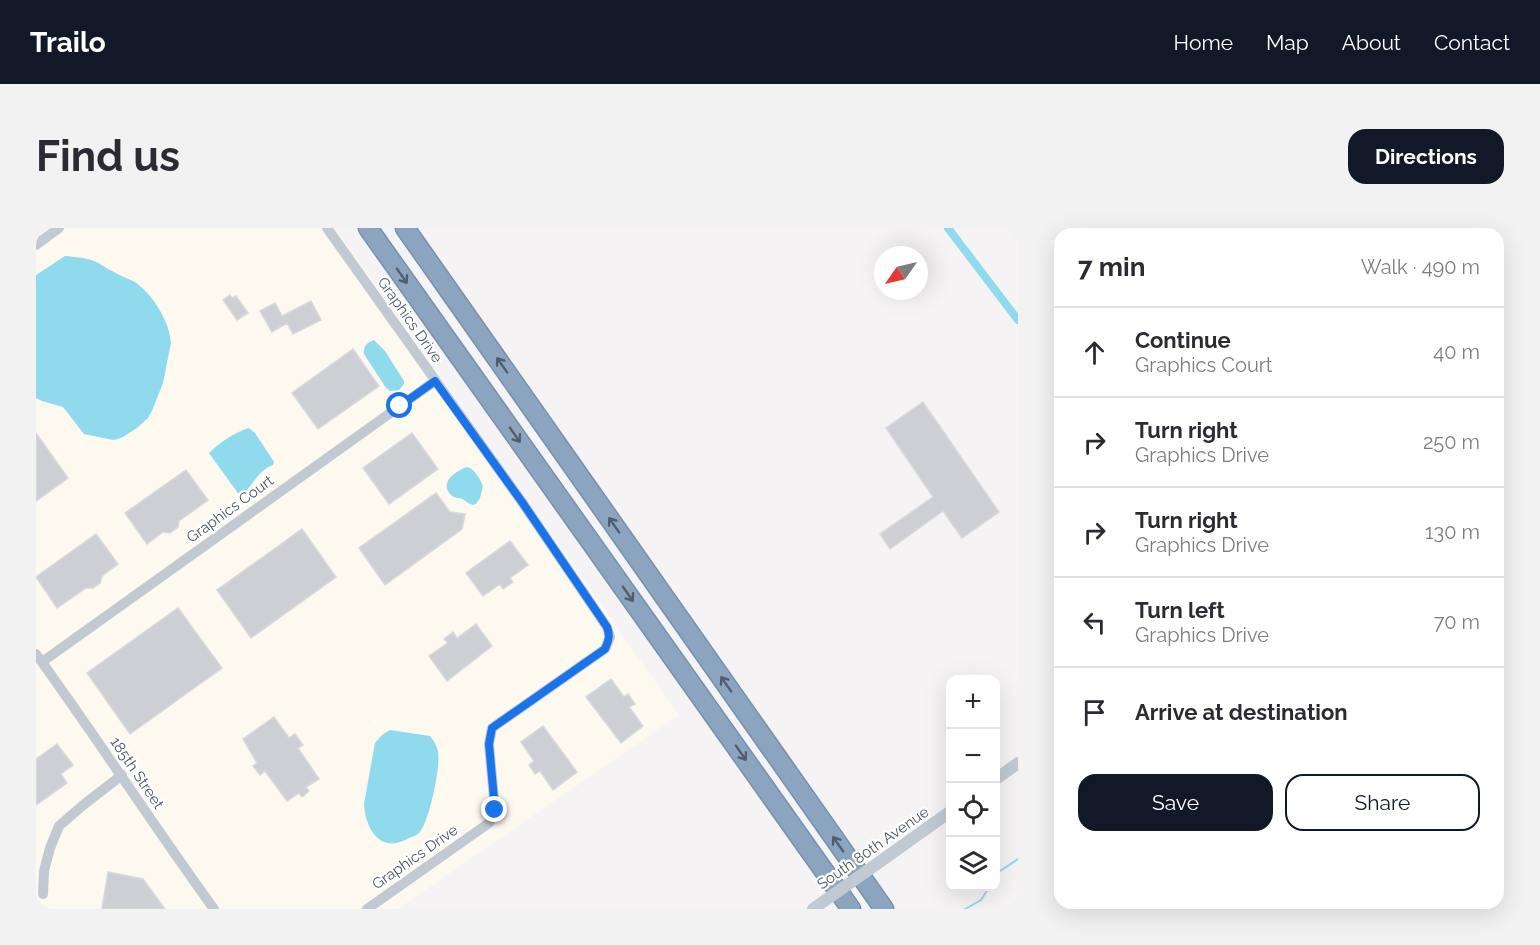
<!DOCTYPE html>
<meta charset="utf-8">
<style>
body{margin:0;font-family:Raleway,sans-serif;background:#f2f2f3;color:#2b2b33}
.controls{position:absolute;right:18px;bottom:18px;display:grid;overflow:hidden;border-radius:12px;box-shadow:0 6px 24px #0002}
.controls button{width:54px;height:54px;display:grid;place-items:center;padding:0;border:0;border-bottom:2px solid #e1e1e2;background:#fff;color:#2b2b33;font:30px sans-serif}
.compass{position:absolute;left:838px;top:18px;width:54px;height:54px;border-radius:50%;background:#fff;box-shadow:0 6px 24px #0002;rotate:236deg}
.stop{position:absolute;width:18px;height:18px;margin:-14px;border:4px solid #1a73e8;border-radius:50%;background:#fff}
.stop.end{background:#1a73e8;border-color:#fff;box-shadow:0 2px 6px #0008}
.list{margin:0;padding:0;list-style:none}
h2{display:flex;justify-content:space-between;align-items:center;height:78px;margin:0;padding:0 24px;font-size:26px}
h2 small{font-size:20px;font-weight:400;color:#7c7c81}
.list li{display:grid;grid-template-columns:39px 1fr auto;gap:18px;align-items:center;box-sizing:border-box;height:90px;padding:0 24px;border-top:2px solid #e1e1e2}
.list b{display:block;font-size:22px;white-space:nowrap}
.list p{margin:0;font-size:20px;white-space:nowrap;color:#7c7c81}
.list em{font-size:20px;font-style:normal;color:#7c7c81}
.actions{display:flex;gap:12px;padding:18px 24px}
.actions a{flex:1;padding:14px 0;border:2px solid #111827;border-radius:18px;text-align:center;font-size:21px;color:#111827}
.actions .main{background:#111827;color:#fff}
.icon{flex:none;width:33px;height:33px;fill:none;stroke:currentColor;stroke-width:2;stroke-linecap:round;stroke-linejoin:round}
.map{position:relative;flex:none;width:982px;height:681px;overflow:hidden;border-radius:18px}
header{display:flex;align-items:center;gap:36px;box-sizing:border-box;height:84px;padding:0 30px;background:#111827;color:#fff}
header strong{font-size:28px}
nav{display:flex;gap:33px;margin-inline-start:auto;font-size:21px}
.intro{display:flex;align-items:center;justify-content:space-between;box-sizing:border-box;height:144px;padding:0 36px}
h1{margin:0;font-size:42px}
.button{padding:15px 27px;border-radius:18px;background:#111827;color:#fff;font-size:21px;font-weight:700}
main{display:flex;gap:36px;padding:0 36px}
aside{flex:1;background:#fff;border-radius:18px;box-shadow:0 6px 24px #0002}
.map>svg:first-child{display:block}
</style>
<header>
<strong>Trailo</strong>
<nav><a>Home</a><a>Map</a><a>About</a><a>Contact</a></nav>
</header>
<div class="intro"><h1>Find us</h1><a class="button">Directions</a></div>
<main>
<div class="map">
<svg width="982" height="681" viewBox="0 0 982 681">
<rect width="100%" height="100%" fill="#f5f3f3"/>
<path fill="#fdf9ef" d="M27,0h272l344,487 -281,194h-180l-182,-257v-405z
M0,433l175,248h-175z"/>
<path fill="#90daee" d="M29,28c7,1 15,1 23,3 9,2 16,8 24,12 7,4 14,7 21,10 18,10 37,41 38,62l-8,40 -11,28 -4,7 -11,10 -14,9 -9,3 -6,-1 -24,-5 -21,-27 -21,-6 -6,-3v-123z
M338,112l11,11 19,30v3l-5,6 -9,1 -4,-3 -22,-34c-1,-7 3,-12 10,-14z
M213,200l6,5 19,29 -1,3c-16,6 -20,22 -33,31l-31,-43c10,-10 26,-21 40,-25z
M431,239c8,2 13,12 16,19l-3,12 -4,6 -3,1c-4,-1 -6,-3 -9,-5 -5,-3 -9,-1 -13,-5 -13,-12 6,-25 16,-28z
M354,502l40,6c4,5 7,10 8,16 3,14 -9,71 -19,81 -3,3 -9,4 -12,6 -27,15 -42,-11 -43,-35l11,-61 7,-8z"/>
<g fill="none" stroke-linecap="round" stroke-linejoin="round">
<path stroke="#90daee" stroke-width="2" d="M960,648l1,-3 21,-14
M929,681l16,-9 9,-14"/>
<path stroke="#90daee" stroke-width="8" d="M912,0l70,92"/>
</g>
<path fill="#cdcfd5" stroke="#d7d9de" stroke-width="1.5" d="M194,67l2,3 4,-2 12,17 -11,7 -14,-20z
M275,73l10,19 -28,14 -6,-11 -15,9 -12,-21 15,-8 7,13z
M317,121l26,37 -61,43 -26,-36z
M887,174l76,110 -37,26 -19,-27 -53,38 -10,-15 53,-37 -47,-69z
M0,205l32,45 -32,23z
M376,205l26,36 -49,35 -26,-36z
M150,242l22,30 -29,21 -1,6 -8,6 -7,-1 -16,12 -22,-31z
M400,265l14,19 15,2 -3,15 -77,56 -26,-37z
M266,301l34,48 -85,61 -34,-48z
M60,306l22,30 -16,12 -2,7 -7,5h-7l-29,20 -21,-31z
M474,313l18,24 -18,13 3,4 -10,7 -3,-5 -17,12 -17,-23z
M142,380l44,60 -92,66 -43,-61z
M440,396l16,22 -45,35 -18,-25 19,-13 -4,-4 9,-7 4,6z
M575,451l13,18 4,-3 7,10 -6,3 14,19 -22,17 -35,-46z
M238,489l15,21 6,-4 8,11 -5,3 21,31 -13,8 3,4 -7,6 -3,-4 -12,8 -22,-30 -5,4 -7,-9 4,-3 -14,-24z
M507,498l34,46 -24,18 -13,-19 -5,3 -6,-9 5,-4 -13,-19z
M21,516l16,21 -12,9 6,9 -31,22v-46z
M72,644l35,7 22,30h-63z"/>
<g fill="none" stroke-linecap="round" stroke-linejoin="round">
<g stroke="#7690ad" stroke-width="21">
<path id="motorway" d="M332,0l483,681
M369,0l479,681"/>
</g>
<path stroke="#c1cad2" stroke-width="10" d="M291,0l195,274 85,125 3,10 -5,12 -113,79 -3,16 6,66 -6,13 -122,86
M0,17l23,-17
M0,426c61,84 117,171 178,255
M6,434l393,-281
M7,666l1,-23 6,-23 9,-22 23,-20 40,-31"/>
<path stroke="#c1cad2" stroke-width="12" d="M960,551l22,-16
M845,633l70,-50"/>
<use href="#motorway" stroke="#8ba5c1" stroke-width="18"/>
<path stroke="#c1cad2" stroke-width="12" d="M777,681l68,-48"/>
</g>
<defs><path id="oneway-shaft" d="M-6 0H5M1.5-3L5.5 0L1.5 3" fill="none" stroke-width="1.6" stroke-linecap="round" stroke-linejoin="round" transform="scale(1.5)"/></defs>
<g stroke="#505e6b">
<use href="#oneway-shaft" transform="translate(366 48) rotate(55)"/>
<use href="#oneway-shaft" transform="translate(466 137) rotate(-125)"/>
<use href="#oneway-shaft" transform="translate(479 207) rotate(55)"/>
<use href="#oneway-shaft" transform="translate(578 297) rotate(-125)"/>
<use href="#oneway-shaft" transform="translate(592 366) rotate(55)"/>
<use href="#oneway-shaft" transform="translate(690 456) rotate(-125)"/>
<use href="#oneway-shaft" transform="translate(705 525) rotate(55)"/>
<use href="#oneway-shaft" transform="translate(802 616) rotate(-125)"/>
</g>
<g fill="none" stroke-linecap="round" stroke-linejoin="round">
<path stroke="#1a73e8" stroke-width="8" d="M364,178l35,-25 87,121 85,125c3,8 2,13 -2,22l-113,79 -3,16 6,66"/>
</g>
<g text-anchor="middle" stroke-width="4.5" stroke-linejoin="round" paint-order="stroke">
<g font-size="15" fill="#4a5661" stroke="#fff">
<text transform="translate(374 92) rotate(55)" y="5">Graphics Drive</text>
<text transform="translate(194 281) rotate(-36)" y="5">Graphics Court</text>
<text transform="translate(101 545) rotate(56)" y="5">185th Street</text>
<text transform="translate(837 620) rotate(-35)" y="5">South 80th Avenue</text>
<text transform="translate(379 629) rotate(-35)" y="5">Graphics Drive</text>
</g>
</g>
</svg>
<div class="controls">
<button>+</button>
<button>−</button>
<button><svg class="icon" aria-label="locate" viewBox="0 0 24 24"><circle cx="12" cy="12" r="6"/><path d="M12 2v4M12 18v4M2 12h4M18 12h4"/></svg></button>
<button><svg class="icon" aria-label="layers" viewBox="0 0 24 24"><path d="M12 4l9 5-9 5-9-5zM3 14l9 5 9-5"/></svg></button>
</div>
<svg class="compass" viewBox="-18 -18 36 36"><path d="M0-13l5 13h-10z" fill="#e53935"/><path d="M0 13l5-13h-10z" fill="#7c7c81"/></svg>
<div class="stop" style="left:364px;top:178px"></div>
<div class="stop end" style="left:459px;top:582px"></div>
</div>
<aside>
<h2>7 min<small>Walk · 490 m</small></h2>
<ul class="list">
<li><svg class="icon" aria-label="ahead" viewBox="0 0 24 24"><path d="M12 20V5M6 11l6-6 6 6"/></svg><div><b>Continue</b><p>Graphics Court</p></div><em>40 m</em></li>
<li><svg class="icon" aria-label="right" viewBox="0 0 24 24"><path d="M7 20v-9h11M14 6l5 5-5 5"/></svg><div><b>Turn right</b><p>Graphics Drive</p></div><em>250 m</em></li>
<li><svg class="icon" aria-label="right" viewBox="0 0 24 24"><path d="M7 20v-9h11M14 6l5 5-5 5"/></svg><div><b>Turn right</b><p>Graphics Drive</p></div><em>130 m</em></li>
<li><svg class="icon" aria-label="left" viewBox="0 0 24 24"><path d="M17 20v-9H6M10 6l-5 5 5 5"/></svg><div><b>Turn left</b><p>Graphics Drive</p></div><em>70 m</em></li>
<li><svg class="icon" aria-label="arrive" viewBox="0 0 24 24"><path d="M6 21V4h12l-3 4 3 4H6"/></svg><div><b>Arrive at destination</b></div></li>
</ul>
<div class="actions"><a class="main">Save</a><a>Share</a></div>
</aside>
</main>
